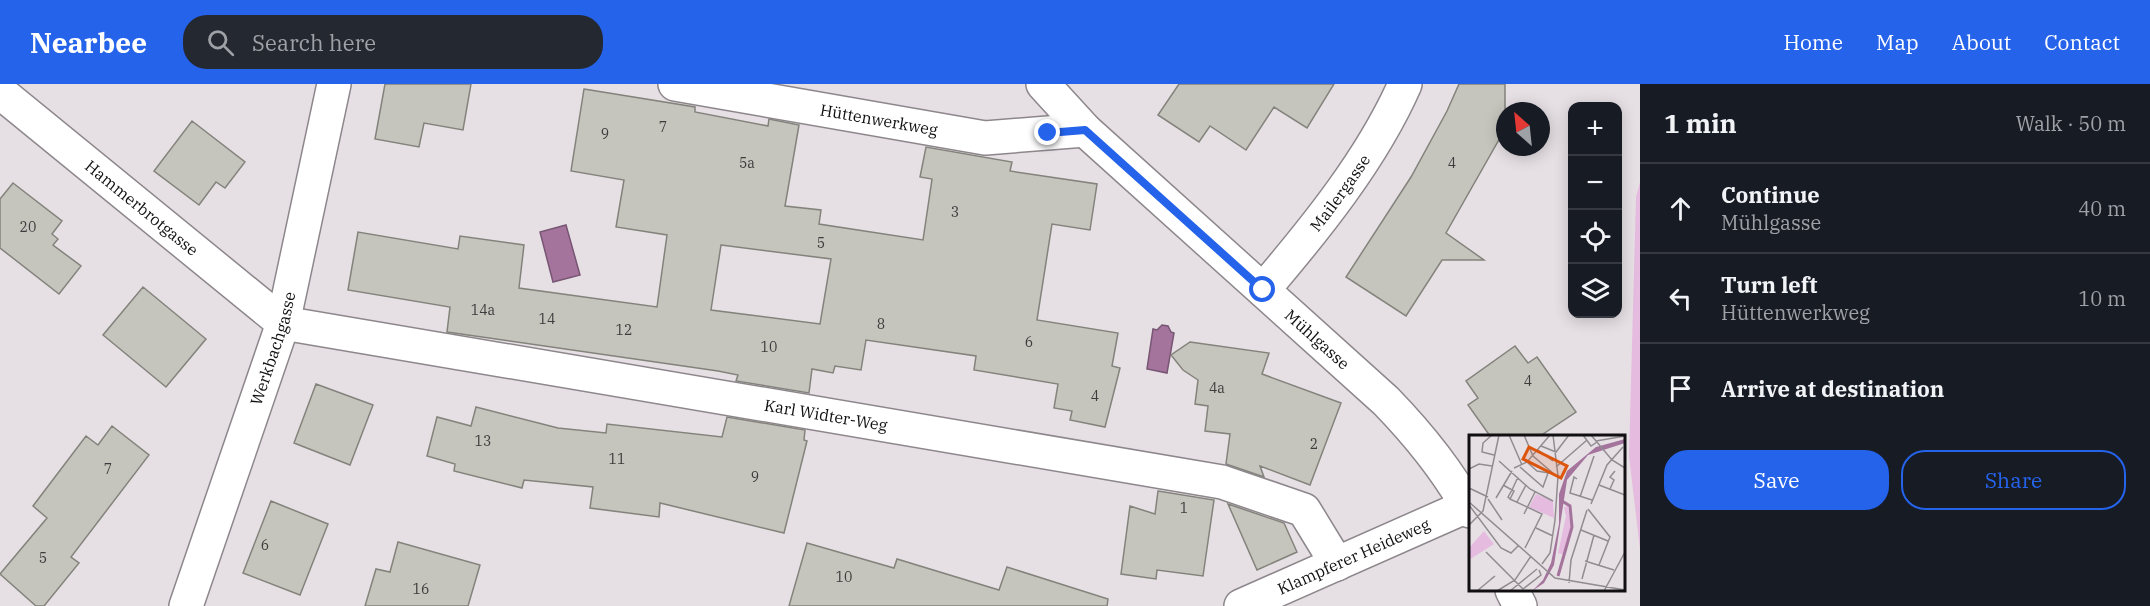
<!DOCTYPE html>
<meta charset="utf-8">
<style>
body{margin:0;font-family:"IBM Plex Serif",serif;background:#242831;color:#f1f3f6}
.controls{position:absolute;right:18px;top:18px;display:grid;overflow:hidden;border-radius:12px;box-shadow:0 3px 15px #0003}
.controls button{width:54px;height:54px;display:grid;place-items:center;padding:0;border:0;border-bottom:2px solid #363941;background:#171b24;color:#f1f3f6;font:30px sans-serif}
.compass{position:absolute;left:1496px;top:18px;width:54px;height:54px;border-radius:50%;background:#171b24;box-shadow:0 3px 15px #0003;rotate:333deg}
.stop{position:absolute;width:18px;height:18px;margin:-14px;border:4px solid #2563eb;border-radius:50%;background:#fff}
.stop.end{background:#2563eb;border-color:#fff;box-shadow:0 2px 6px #0008}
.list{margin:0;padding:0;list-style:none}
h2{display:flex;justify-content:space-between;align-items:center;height:78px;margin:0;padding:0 24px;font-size:26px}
h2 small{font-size:20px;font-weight:400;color:#9ea1a6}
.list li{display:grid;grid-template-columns:39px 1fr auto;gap:18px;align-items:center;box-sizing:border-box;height:90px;padding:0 24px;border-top:2px solid #363941}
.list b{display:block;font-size:22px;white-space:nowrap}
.list p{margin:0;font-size:20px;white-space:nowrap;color:#9ea1a6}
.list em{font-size:20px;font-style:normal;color:#9ea1a6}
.actions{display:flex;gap:12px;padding:18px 24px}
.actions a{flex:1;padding:14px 0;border:2px solid #2563eb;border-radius:24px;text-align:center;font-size:21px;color:#2563eb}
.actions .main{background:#2563eb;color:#fff}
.icon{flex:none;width:33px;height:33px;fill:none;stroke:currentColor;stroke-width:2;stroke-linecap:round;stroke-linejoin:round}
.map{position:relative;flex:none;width:1640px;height:522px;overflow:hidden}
header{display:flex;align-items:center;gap:36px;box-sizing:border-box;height:84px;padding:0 30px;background:#2563eb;color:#fff}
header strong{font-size:28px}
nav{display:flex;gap:33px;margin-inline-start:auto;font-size:21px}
.search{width:420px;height:54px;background:#242831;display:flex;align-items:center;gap:15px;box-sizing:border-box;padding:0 21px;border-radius:24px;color:#9ea1a6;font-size:22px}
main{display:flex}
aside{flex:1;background:#171b24}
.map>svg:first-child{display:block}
</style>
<header>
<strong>Nearbee</strong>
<div class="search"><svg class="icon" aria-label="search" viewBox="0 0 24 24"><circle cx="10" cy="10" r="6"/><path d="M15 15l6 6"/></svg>Search here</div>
<nav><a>Home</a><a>Map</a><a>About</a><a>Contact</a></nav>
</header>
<main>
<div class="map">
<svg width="1640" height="522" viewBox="0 0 1640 522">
<rect width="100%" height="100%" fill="#e6e0e5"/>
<path fill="#e5bbdf" d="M1640,98v367l-11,-93 7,-259z"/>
<path fill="#a4749d" stroke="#785673" stroke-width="1.5" d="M566,141l14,50 -27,7 -13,-50z
M1162,241l6,1 3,6 3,1 -7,40 -20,-4 6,-40 4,1z"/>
<path fill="#c5c4bd" stroke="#83837c" stroke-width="1.5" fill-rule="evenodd" d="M385,0h86l-8,46 -39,-7 -5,24 -44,-8z
M1179,0h155l-27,44 -33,-21 -28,43 -36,-24 -11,16 -41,-27z
M1459,0h46v45l-59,104 38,27h-42l-36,56 -60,-39 65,-100 36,-66z
M584,5l111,18v5l73,14 1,-7 30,6 -14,81 36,4 -2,14 104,16 9,-61 -12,-2 6,-30 86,15 -2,9 87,13 -7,46 -38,-6 -15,96 81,13 -6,33 8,2 -15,59 -35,-7 2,-9 -18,-3 4,-24 -84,-14 2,-14 -110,-16 -5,30 -26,-4 -2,7 -21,-4 -3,24 -73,-12 2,-6 -20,-4 -271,-39 3,-25 -102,-17 10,-58 100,17 2,-13 64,9 -5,43 138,19 10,-72 -51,-8 8,-47 -53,-9zM721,161l110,14 -11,65 -109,-14z
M192,37l53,41 -20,26 -9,-6 -17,23 -45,-34z
M13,99l49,38 -10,13 6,5 -5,6 28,21 -22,28 -59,-46v-49z
M143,203l63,52 -40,48 -63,-52z
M1190,258l79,11 -7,21 79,29 -31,82 -50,-19 4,11 -38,-13 4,-30 -25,-3 3,-25 -13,-2 3,-24 -15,-10 -12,-15z
M1515,262l13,17 9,-6 39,55 -36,24h-50l-22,-31 10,-7 -12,-17z
M316,300l57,21 -23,60 -56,-22z
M476,323l82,21 48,5 1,-9 115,13 5,-20 78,13 -1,10 3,1 -23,92 -124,-30 -1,14 -69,-9 3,-21 -69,-7 -2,8 -68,-17 1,-7 -28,-8 10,-39 34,9z
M112,342l37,29 -78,102 8,6 -35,43h-8l-36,-32 47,-56 -14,-12 53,-70 12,9z
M1158,407l56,9 -11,76 -46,-6 -1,9 -35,-5 9,-68 25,8z
M271,417l57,23 -28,71 -57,-22z
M1228,420l56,19 13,29 -40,18z
M398,458l82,23 -12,41h-103l11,-37 14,3z
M807,459l87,25 3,-9 102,31 8,-23 101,32 -1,7h-318z"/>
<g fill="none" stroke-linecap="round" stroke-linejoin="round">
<g stroke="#8d878c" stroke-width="36">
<g id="minor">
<path id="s1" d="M675,0l310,54 100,-8"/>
<path id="s2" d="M1043,0l42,46 301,271c32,33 62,70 84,110"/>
<path id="s3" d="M0,8l283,231 939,159 82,28 33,54"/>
<path id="s4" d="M1263,206c52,-61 109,-131 142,-206"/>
<path d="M1512,506l8,16"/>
<path id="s5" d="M186,522l97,-283 51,-239"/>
<path id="s6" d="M1241,522l226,-100"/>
</g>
</g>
<use href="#minor" stroke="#fff" stroke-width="33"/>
</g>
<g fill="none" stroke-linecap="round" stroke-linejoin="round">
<path stroke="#2563eb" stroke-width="8" d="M1048,49l37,-3 178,160"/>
</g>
<g text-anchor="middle" stroke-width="5" stroke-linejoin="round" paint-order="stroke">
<g font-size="14" fill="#3e3c3c">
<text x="663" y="48">7</text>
<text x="605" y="55">9</text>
<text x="747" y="84">5a</text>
<text x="1452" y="84">4</text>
<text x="955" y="133">3</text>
<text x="28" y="148">20</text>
<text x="821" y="164">5</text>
<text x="483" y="231">14a</text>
<text x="547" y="240">14</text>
<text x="881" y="245">8</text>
<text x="624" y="251">12</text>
<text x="1029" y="263">6</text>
<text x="769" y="268">10</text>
<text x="1528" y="302">4</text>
<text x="1217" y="309">4a</text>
<text x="1095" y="317">4</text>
<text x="483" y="362">13</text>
<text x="1314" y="365">2</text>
<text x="617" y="380">11</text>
<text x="108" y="390">7</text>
<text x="755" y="398">9</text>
<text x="1184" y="429">1</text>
<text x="265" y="466">6</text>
<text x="43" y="479">5</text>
<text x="844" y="498">10</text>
<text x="421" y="510">16</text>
</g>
<g font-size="16" fill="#110f11" stroke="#fff">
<text dy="6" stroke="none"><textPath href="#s1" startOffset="207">Hüttenwerkweg</textPath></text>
<text dy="6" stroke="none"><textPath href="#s4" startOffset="124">Mailergasse</textPath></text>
<text dy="6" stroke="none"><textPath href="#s3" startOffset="183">Hammerbrotgasse</textPath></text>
<text dy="6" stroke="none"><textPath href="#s2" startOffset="375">Mühlgasse</textPath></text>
<text dy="6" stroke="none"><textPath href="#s5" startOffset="272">Werkbachgasse</textPath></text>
<text dy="6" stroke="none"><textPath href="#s3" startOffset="916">Karl Widter-Weg</textPath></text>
<text dy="6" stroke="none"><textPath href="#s6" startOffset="123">Klampferer Heideweg</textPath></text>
</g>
</g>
<g transform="translate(1469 351)">
<rect width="156" height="156" fill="#e6e0e5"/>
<path d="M67,59l17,7 1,17 -25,-11zM99,71l3,20 -6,29 -7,-2 8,-37 -2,-9zM15,96l10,13 -25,16v-12z" fill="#e5bbdf"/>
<path d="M156,4v4l-37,12 -21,25 -13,85 -10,18 -12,8 11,-11 8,-17 8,-39v-30l8,-23 29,-24z" fill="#a4749d"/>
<path fill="none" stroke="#a4749d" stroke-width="3" d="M89,141l14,-49 -2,-21 -8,-5"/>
<path fill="none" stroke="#918c90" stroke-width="1.5" d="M23,0l-9,8 -1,9 12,3M40,0l13,30M55,0l9,21 21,18M114,0l8,11 6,-4M122,0l21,25 13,8M127,6l29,-5M72,11l15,6 13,-17M69,15l15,11M30,26l31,28 23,12M58,27l10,9 12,2M51,32l23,20 5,-14M87,32l31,-27M45,33l13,-6 23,-27M0,34l10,-5 13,2M108,44l-3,-2 -4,16 22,7M34,50l9,5 6,-13M130,50l26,10M0,53l19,9M141,54l4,-9 -4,-3 5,-6M43,55l2,1 -4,8 -2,-2zM111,62l14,-41M27,63l16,-27M19,64l14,21M41,64l32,15 -17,34M0,67l86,76 70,12M48,67l9,-17M122,69l16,-39 16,-18M0,70l32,43 10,5 8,-8M119,74l22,28 -11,28M14,76l16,-76M55,79l11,-22M0,90l14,-14M67,93l17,8M112,95l27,11M17,117l37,37 18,-14 -2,-5M116,126l29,9M73,129l8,-11 5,-33 3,-44 -5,-41M113,144l12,-44M100,148l2,-23 16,-50M8,156l18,-15 -4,3M28,156l18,-11 16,-24M41,156l27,-22M135,156l21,-39"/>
<path fill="#dd550c" fill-opacity="0.15" stroke="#dd550c" stroke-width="3" d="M60,12l38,19 -6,12 -38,-19z"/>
<rect width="156" height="156" fill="none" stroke="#110f11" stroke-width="3"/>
</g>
</svg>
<div class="controls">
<button>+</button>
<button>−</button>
<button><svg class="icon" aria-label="locate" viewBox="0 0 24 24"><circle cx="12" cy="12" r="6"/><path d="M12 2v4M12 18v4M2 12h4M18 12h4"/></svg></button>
<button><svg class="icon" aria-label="layers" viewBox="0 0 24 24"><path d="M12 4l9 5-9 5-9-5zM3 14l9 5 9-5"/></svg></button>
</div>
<svg class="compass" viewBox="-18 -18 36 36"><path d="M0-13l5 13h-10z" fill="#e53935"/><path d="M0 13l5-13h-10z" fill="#9ea1a6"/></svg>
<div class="stop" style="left:1263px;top:206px"></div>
<div class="stop end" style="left:1048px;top:49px"></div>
</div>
<aside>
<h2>1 min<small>Walk · 50 m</small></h2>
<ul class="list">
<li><svg class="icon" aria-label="ahead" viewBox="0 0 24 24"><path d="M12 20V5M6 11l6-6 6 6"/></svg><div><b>Continue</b><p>Mühlgasse</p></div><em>40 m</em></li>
<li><svg class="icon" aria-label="left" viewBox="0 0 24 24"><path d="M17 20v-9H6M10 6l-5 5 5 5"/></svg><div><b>Turn left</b><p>Hüttenwerkweg</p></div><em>10 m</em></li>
<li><svg class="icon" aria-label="arrive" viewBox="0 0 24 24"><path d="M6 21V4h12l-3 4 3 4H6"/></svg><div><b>Arrive at destination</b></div></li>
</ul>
<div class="actions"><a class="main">Save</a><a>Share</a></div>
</aside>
</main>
